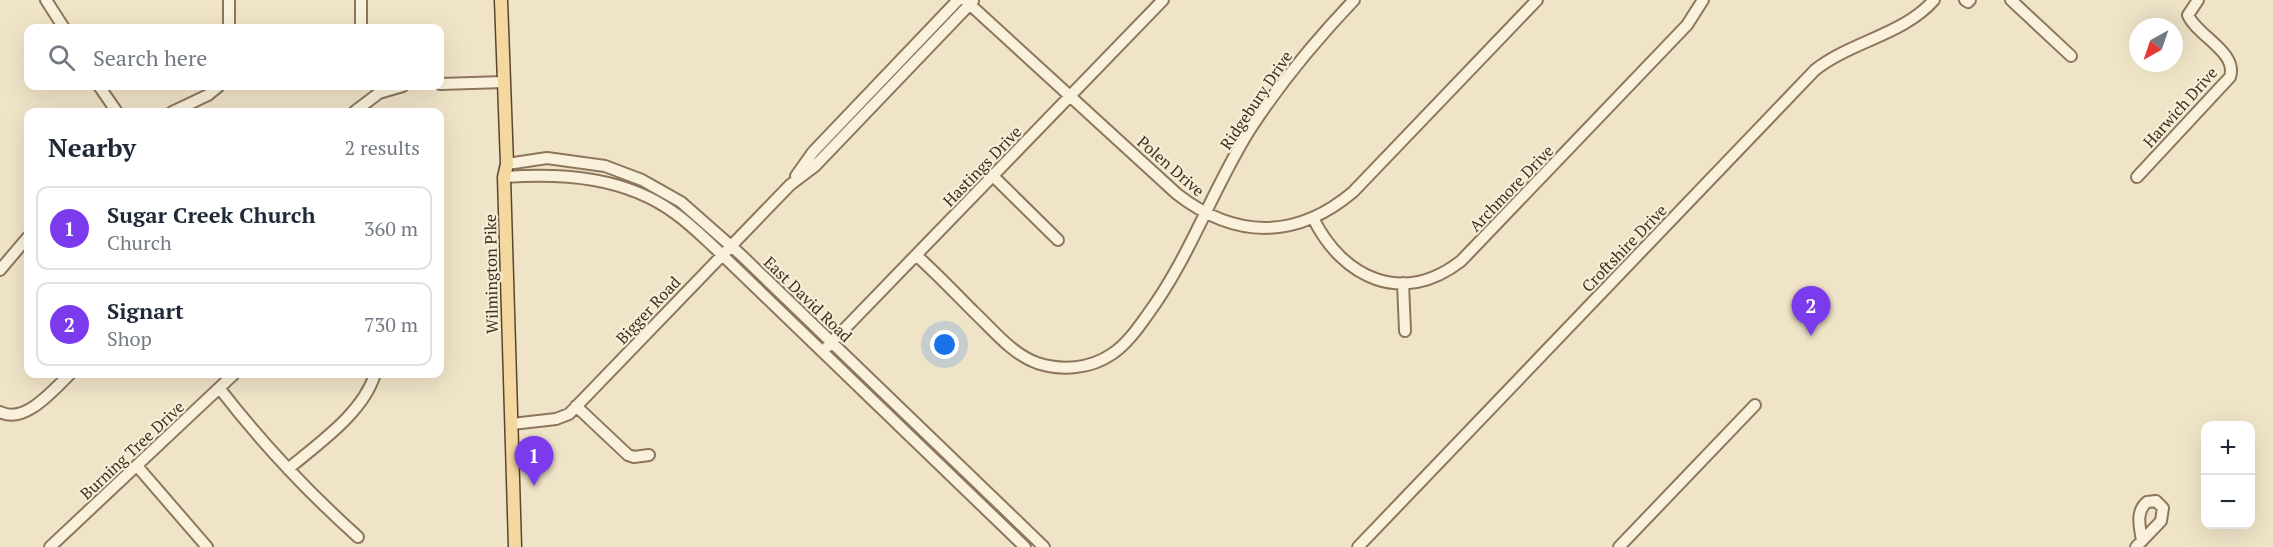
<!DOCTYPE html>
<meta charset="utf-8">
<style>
body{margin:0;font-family:"PT Serif",serif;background:#f2f2f3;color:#1f2937}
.controls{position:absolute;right:18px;bottom:18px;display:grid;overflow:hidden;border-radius:12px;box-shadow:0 6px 24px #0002}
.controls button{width:54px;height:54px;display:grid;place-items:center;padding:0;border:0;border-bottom:2px solid #e0e1e3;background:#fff;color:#1f2937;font:30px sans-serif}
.compass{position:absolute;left:2129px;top:18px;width:54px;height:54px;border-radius:50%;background:#fff;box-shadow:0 6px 24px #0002;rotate:220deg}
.you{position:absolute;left:945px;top:345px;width:21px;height:21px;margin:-15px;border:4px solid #fff;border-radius:50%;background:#1a73e8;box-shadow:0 0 0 9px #1a73e833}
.badge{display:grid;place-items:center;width:39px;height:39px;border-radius:50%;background:#7c3aed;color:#fff;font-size:20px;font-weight:700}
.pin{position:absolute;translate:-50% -50px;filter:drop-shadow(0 2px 3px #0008)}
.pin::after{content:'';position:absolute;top:32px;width:21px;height:18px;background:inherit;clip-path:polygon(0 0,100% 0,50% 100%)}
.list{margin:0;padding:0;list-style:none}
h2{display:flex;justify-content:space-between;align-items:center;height:78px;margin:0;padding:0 24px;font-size:26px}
h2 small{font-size:20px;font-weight:400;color:#747a83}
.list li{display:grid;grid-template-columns:39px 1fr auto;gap:18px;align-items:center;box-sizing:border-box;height:84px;margin:0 12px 12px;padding:0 12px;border:2px solid #e0e1e3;border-radius:12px}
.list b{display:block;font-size:22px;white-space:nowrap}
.list p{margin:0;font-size:20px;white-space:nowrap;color:#747a83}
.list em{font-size:20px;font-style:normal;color:#747a83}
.icon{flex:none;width:33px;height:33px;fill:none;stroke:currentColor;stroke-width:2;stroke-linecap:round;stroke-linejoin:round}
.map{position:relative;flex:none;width:2273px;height:547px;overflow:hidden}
.search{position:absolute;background:#fff;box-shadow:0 6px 24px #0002;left:24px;top:24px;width:420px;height:66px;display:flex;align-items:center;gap:15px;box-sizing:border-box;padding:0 21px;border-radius:12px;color:#747a83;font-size:22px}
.panel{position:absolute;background:#fff;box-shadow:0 6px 24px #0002;left:24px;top:108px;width:420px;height:270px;border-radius:12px}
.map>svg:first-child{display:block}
</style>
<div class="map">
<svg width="2273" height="547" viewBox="0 0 2273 547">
<rect width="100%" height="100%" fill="#f0e4c8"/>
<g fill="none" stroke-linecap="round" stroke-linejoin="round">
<g stroke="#8d765c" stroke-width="14">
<path id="minor" d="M46,0l18,28
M229,0v28
M361,0v28
M965,0l212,194c58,45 119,46 176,-2l184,-192
M1965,0l3,2 2,-2
M2011,0l60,56
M440,84l64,-2
M99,86l18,26
M172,112l36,-17 11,-9
M354,112l25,-19 24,-7
M507,164l40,-6 58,8 37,14 39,22 59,52 304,293
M796,176l17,-24 145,-152
M993,176l65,64
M504,177c61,-4 122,0 172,37 14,10 26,22 39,34l310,299
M2137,177l93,-100c8,-25 -33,-41 -42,-62l10,-15
M1313,218c30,61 90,88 148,43l226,-236 16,-25
M916,255c20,18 39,38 58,57 19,18 38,42 63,51 25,8 53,6 75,-9 15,-10 26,-26 36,-40 42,-57 64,-124 101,-183 31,-48 66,-90 105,-131
M0,270l28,-33
M1403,283l2,48
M827,347l336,-347
M220,389c41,53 88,103 138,148
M576,406l52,49 6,2 15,-2
M0,412c25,13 54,-23 70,-38
M512,424l44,-5 13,-5 221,-229 25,-19 158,-165
M137,466l70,81
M288,469c31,-26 75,-56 87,-95
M50,547l184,-173
M1358,547l457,-477c37,-29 88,-35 119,-70
M1619,547l136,-142
M2136,547l25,-26 2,-13 -7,-7 -9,1c-12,10 -7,25 -5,39"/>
</g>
<g stroke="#5b4430" stroke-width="15">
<path id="major" d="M501,0l6,164 -3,13 11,370"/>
</g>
<use href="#minor" stroke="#faf1dc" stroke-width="10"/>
<use href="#major" stroke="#f3d9a0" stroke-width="12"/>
</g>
<g text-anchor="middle" stroke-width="4.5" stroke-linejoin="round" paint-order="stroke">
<g font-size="16" fill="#3d2e20" stroke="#f7eed8">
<text transform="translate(1256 100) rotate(-56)" y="6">Ridgebury Drive</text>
<text transform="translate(2180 107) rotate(-48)" y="6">Harwich Drive</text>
<text transform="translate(982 166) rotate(-46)" y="6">Hastings Drive</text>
<text transform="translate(1171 166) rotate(41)" y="6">Polen Drive</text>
<text transform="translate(1511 188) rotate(-46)" y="6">Archmore Drive</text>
<text transform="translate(1624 248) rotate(-46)" y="6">Croftshire Drive</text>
<text transform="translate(491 274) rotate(-91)" y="6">Wilmington Pike</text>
<text transform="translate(808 299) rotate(44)" y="6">East David Road</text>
<text transform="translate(648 310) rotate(-47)" y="6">Bigger Road</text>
<text transform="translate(132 450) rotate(-43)" y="6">Burning Tree Drive</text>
</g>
</g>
</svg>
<div class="controls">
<button>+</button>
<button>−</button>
</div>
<svg class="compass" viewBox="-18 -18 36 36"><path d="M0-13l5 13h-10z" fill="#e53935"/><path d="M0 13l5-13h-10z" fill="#747a83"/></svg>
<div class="you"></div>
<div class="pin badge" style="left:534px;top:486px">1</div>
<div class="pin badge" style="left:1811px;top:336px">2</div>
<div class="search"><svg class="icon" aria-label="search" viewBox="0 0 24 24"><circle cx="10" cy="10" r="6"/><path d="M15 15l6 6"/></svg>Search here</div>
<section class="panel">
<h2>Nearby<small>2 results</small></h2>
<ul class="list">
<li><span class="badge">1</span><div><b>Sugar Creek Church</b><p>Church</p></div><em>360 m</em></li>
<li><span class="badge">2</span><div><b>Signart</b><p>Shop</p></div><em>730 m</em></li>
</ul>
</section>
</div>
